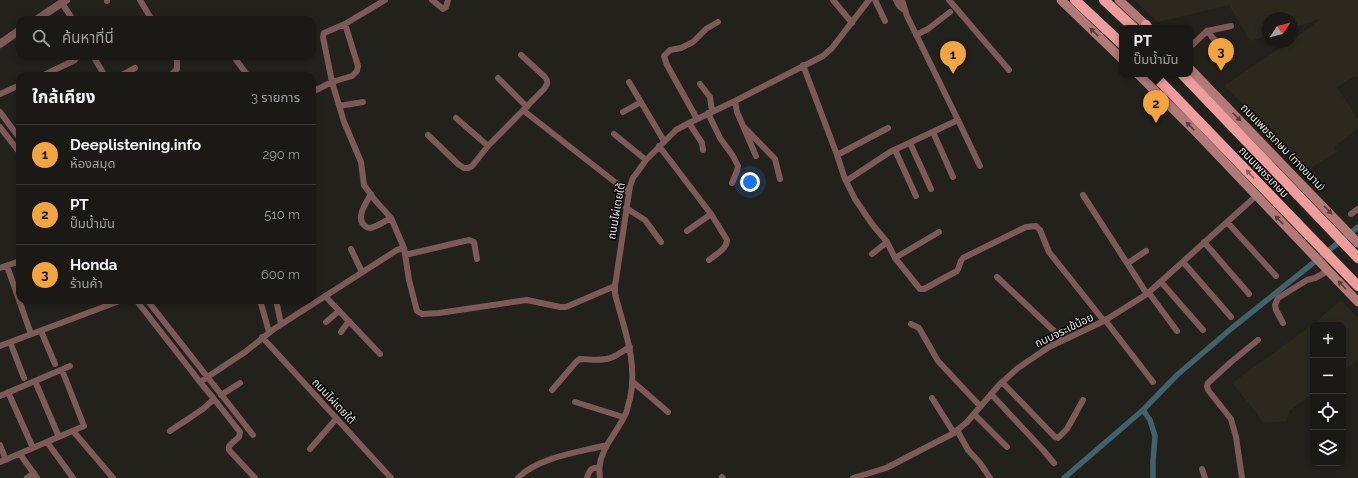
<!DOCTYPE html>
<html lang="th">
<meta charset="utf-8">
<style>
body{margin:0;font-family:Raleway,"Noto Sans Thai",sans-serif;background:#272622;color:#f1f3f6}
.controls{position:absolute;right:12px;bottom:12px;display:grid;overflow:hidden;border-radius:8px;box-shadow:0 2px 6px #0003}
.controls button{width:36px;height:36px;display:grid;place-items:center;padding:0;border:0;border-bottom:1px solid #383834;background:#1a1915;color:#f1f3f6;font:20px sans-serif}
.compass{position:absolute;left:1262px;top:12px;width:36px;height:36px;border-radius:50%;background:#1a1915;box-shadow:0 2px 6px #0003;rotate:55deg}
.you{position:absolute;left:750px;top:182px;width:14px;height:14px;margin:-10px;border:3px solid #fff;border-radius:50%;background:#1a73e8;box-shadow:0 0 0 6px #1a73e833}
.badge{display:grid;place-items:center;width:26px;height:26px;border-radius:50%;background:#f3a442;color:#111;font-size:13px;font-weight:700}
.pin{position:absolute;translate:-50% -33px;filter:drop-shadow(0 1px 2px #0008)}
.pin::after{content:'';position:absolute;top:21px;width:14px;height:12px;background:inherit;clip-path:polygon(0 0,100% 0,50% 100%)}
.popup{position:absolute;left:1119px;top:25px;width:74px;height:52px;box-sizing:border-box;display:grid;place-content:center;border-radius:8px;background:#1a1915;filter:drop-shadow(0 1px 3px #0005);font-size:13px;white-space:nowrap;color:#9fa0a0}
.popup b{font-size:15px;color:#f1f3f6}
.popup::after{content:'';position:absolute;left:50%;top:100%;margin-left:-8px;border:8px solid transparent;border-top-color:#1a1915}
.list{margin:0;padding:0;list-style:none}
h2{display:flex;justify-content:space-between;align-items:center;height:52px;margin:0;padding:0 16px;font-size:17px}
h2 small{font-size:13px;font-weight:400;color:#9fa0a0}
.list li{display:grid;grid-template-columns:26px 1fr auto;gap:12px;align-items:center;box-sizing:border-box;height:60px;padding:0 16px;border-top:1px solid #383834}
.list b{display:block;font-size:15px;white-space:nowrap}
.list p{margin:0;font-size:13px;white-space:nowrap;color:#9fa0a0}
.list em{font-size:13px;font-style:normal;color:#9fa0a0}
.icon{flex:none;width:22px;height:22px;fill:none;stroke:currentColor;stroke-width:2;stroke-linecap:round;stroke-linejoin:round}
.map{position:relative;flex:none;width:1358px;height:478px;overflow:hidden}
.search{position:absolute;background:#1a1915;box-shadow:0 2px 6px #0003;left:16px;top:16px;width:300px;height:44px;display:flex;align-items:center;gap:10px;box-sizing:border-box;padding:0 14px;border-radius:12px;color:#9fa0a0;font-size:15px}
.panel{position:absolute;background:#1a1915;box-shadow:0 2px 6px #0003;left:16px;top:72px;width:300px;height:232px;border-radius:12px}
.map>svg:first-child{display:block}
</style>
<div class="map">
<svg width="1358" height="478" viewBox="0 0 1358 478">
<rect width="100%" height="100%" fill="#22211c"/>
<path fill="#2c281e" d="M1134,0h224v77h-5l-16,10 21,32v9l-24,19 3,5 -30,18 -42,-44 -41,-40 64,-44h4v-2l29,-21 -29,9v-10h-24v18l-18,5 -21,-36 -71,17z
M1341,300l17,18v42l-15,11v-46h-30v68l-24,18 -2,10 -24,2 -7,-11 -24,-29 84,-61z"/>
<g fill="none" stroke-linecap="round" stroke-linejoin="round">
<path stroke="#41616d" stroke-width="5.5" d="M1143,410l7,10 5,16 -2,25v17
M1064,478l79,-68 34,-35 55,-47 126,-101"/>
<path stroke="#7d5a59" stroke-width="6" d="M107,0v1
M140,0l12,20
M385,0l-40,24 -21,9 -1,4 9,45 12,40 17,40 3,23 10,14 17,19 13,30
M432,0l11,9 3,-2 2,-7
M833,0l19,23
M875,0l10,21
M896,0l3,6 5,4
M949,0l60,70
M62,3l11,17
M1207,31l23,27
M916,35l12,-6 22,-17
M1190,47l17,-16 24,-5
M93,56l12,20
M234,57l14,19
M803,65l34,90 8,24 10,20 17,25 15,18 8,16 25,31h4l33,-18c3,-4 2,-9 6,-13l63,-31 10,-1 4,4 9,22 55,69
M42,76l33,-16
M120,76l15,-8
M170,76l7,-7v-8l-2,-5
M498,78l29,29
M629,82l35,59
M700,84l10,13 2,14
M312,92l20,-10 20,-6 5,-5 1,-5 -13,-42
M0,94l20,-9
M735,101l2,11 19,44
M339,106l24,-4
M524,111l105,82
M0,112l20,27
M623,112l18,-10
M708,113l12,25 13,18 5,10 -1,5 -5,12
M456,118l32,28
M697,119l-30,-54 -3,-9 6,-6 11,-2 12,-6 13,-13 12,-7
M958,120l22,46
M689,123l13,20 1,7
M743,126l32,33 5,20
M0,127l20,26
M933,132l20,45
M614,134l32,26
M428,135l30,29 6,4h4l4,-2 16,-20 56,-57c3,-4 5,-7 1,-12l-24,-22
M910,143l21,46
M659,146l52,68 16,26c0,9 -12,15 -18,20
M895,150l21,46
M837,155l51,-27
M846,181l44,-29 68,-32 -51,-104 -5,-16
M371,194c-5,9 -16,24 -6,32 1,1 3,2 5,2 7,-1 15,-7 21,-10
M1083,195l64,99
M626,208l19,12 16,22
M1351,214l7,-5
M1227,222l49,54
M687,231l24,-17
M1204,242l45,52
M351,249l11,23
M872,254l15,-12
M405,255l64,-15 5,2 3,17
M895,258l44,-26
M1183,262l48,55
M1128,263l18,-12
M7,266l24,68
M0,268l20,-7
M997,277l57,54 8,10
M1161,282l42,48
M1149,293l28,38
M325,296l55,58
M136,300l64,82 45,-30 29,-23 123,-79 7,-2 5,32 8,31 5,3 17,-1 88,-13 33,7h6l49,-21
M147,300l106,135
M260,300l9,32
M276,300l5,24
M1105,320l48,62
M326,322l13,-11
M1283,323l-7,-13 -1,-5 3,-7 29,-18 8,-2 13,-7
M911,324l8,4 19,33 42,45
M41,331l14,33
M341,332l8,-11
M262,337l129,141
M10,342l14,36
M0,346l122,-46
M35,381l24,56
M633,382l35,30
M1002,382l53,55 3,1 9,-9 16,-29
M552,390l25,-29 3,-2c11,0 22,3 33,-2 6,-3 11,-7 17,-10
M8,392l25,56
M991,394l52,56 11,13
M221,395l19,-12
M0,396l70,-30
M932,398l22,35
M214,399l26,33 -1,5 -10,9v4l26,28
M575,402l48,15
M974,414l33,33
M957,430l11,20 12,13 10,15
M73,431l40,47
M170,431l33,-22 11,-10 -14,-17
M47,442l26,36
M0,445l6,15
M310,449l26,-30
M20,454l17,24
M0,462l84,-36 -22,-56
M1202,469l3,9
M722,477l1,1
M27,478l7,-5
M518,478c20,-21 62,-26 89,-33 6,-10 14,-21 19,-32 2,-4 2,-10 4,-14 8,-37 -6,-70 -15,-105v-8l15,-100 3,-8 13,-18 30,-30 13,-7 46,-22 88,-45 9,-8 37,-48
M587,478c2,-7 4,-11 12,-10
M600,478c-2,-14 1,-21 7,-33
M853,478l33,-10 68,-35 13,-11 32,-37 19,-17 31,-21 55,-26 43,-27 109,-98
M1242,478l-6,-41 -5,-18 -23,-29 -1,-4 1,-3 23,-21 27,-22"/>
<path stroke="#7d5a59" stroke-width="8" d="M36,20l30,-20
M0,44l20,-14"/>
<path stroke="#b17a78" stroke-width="9" d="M1061,0l61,59
M1119,0l30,28
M1190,69l168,174
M1138,74l55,55 165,173"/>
<path stroke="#ec9d9c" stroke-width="10" d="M1075,0l47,44
M1104,0l30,28
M1146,25l2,3
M1153,74l205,212
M1182,74l176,184"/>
</g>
<defs><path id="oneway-solid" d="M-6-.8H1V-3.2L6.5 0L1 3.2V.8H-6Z"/></defs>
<g fill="#563c3b">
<use href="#oneway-solid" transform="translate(1094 32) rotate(-137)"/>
<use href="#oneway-solid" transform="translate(1237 117) rotate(45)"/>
<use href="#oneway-solid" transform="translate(1190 126) rotate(-135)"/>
<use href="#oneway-solid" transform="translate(1328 210) rotate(46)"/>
<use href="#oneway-solid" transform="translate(1279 220) rotate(-134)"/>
<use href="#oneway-solid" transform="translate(1342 285) rotate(-134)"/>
</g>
<use fill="#875b5a" href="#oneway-solid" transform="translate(1250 174) rotate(-133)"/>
<g text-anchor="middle" stroke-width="3" stroke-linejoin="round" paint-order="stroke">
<g font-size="11" fill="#e1e0dd" stroke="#0b0a09">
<text transform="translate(1283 147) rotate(46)" y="4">ถนนเพชรเกษม (ทางขนาน)</text>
<text transform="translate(1264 172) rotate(46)" y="4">ถนนเพชรเกษม</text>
<text transform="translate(616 211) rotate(-80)" y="4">ถนนไผ่เตยใต้</text>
<text transform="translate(1064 330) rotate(-26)" y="4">ถนนจระเข้น้อย</text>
<text transform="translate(334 401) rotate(47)" y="4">ถนนไผ่เตยใต้</text>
</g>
</g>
</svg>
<div class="controls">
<button>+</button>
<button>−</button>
<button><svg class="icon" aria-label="locate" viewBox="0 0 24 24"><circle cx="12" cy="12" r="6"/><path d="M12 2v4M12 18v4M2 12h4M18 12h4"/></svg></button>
<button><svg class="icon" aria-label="layers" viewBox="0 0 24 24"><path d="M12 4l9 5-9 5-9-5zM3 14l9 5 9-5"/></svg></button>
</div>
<svg class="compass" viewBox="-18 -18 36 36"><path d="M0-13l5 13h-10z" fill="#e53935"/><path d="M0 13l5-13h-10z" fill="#9fa0a0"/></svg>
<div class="you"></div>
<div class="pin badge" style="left:953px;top:74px">1</div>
<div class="pin badge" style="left:1156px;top:123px">2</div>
<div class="popup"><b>PT</b>ปั๊มน้ำมัน</div>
<div class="pin badge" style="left:1221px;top:71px">3</div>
<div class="search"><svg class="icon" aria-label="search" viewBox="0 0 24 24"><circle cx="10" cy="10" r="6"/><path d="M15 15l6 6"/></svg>ค้นหาที่นี่</div>
<section class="panel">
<h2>ใกล้เคียง<small>3 รายการ</small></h2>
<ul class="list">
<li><span class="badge">1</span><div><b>Deeplistening.info</b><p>ห้องสมุด</p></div><em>290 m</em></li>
<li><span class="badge">2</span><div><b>PT</b><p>ปั๊มน้ำมัน</p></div><em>510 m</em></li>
<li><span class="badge">3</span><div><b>Honda</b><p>ร้านค้า</p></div><em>600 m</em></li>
</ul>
</section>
</div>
